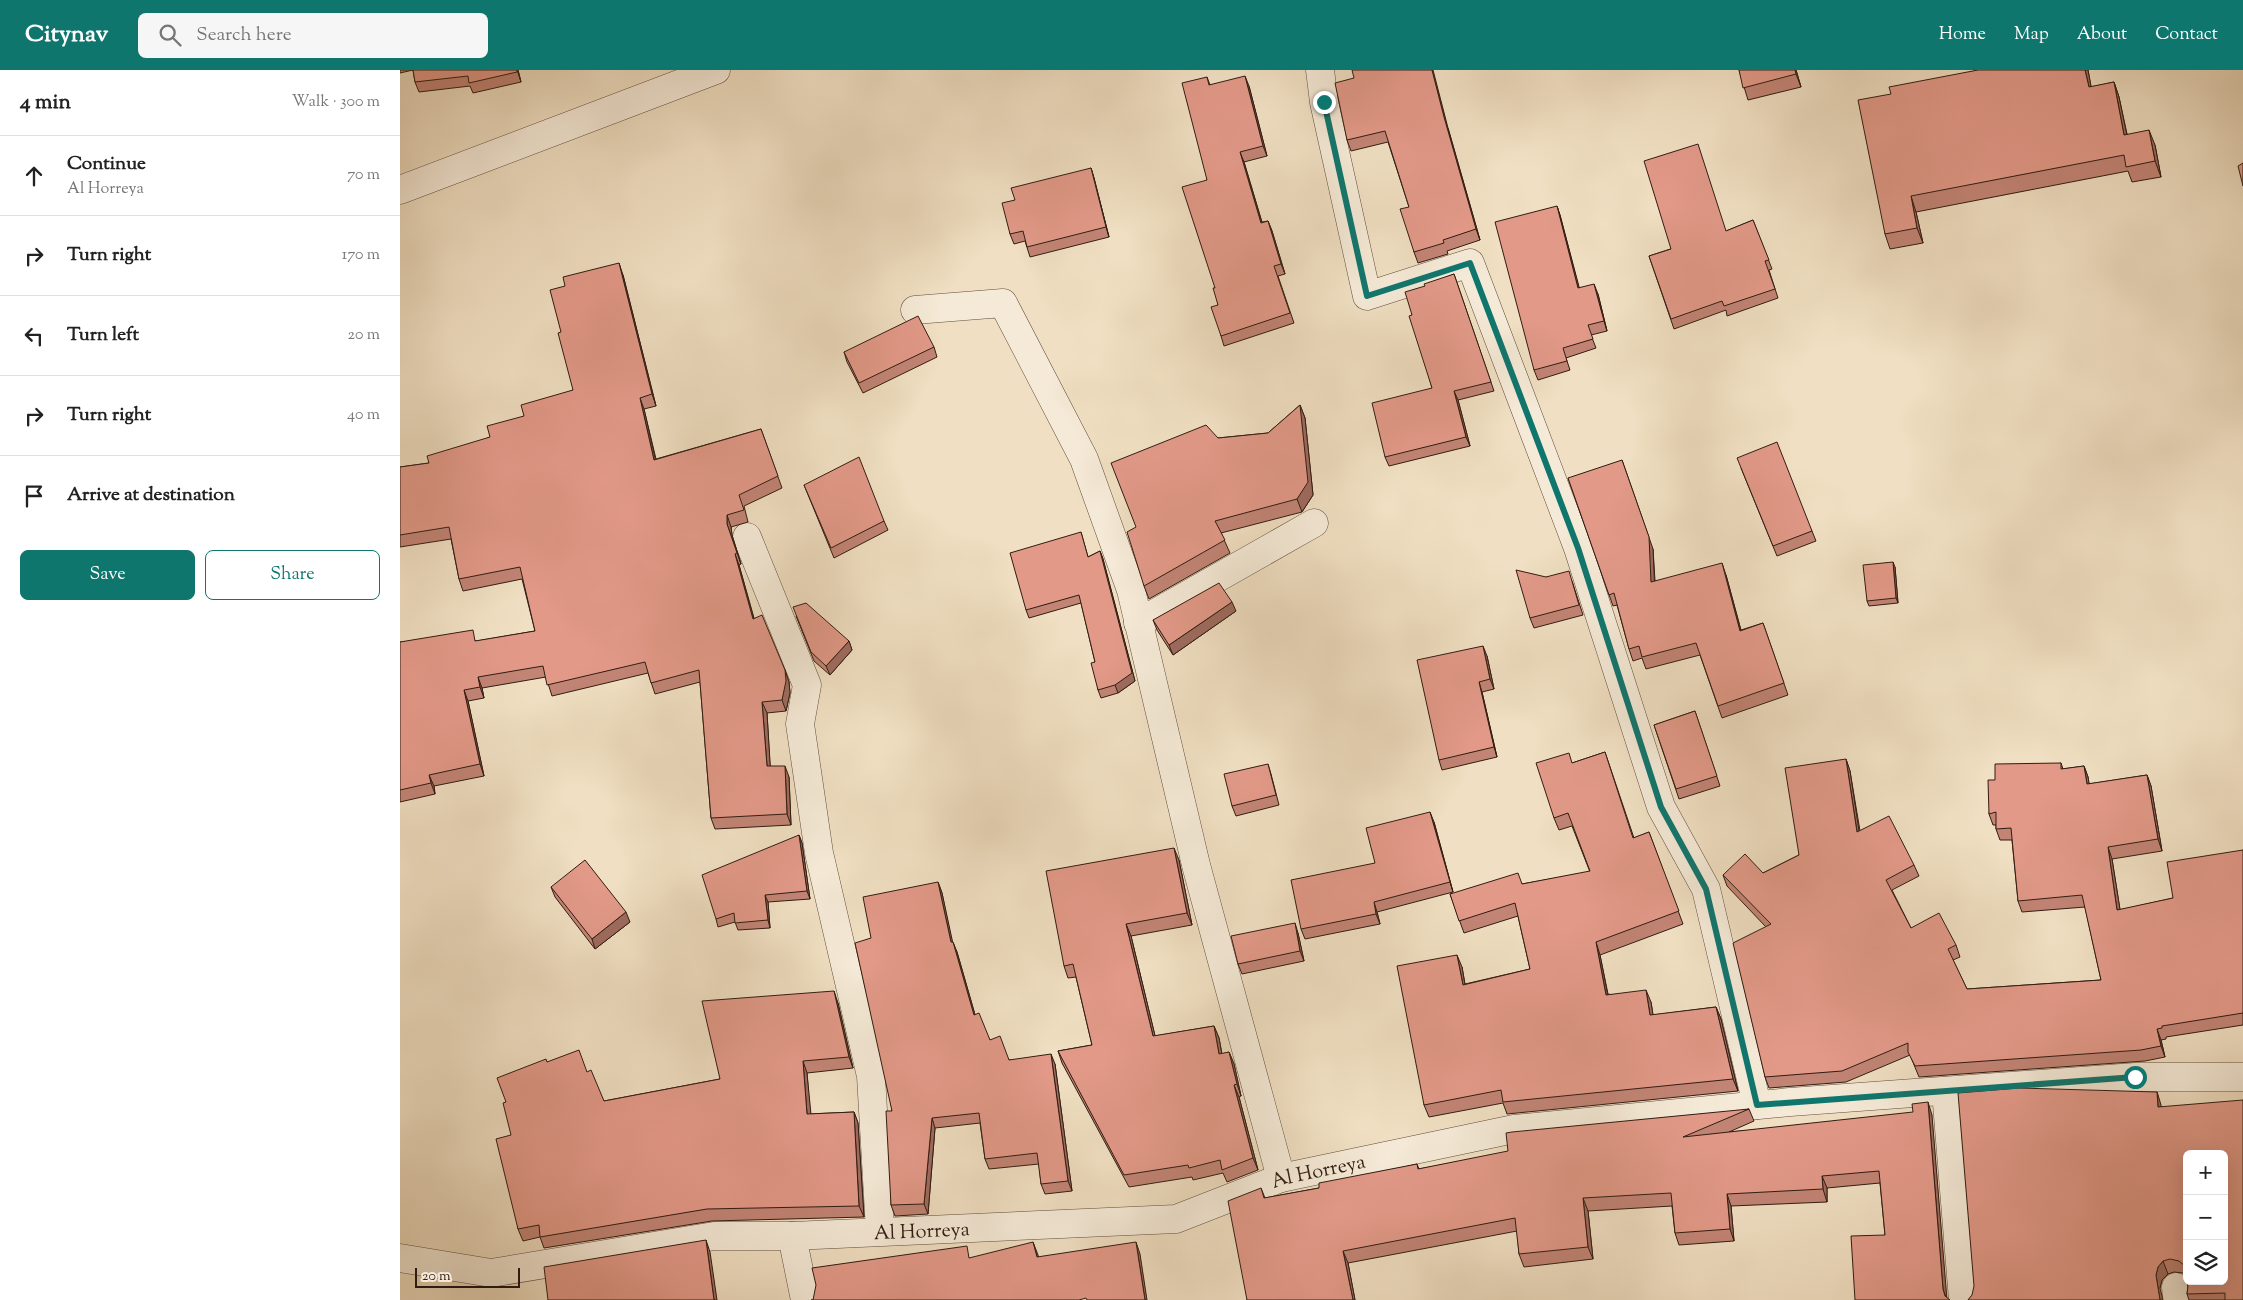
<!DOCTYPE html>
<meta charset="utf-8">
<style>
body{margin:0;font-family:"Sorts Mill Goudy",serif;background:#f6f6f6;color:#222}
.controls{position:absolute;right:15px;bottom:15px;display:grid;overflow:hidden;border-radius:8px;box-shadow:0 5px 20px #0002}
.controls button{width:45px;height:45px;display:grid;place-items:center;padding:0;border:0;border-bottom:1px solid #e0e0e0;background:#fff;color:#222;font:25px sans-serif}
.scale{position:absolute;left:15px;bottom:12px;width:105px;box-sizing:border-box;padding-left:5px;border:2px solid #311c12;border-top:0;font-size:14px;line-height:18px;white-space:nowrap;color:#311c12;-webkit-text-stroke:4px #f5ead7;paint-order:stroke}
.stop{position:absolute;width:15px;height:15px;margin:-11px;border:4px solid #0f766e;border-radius:50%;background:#fff}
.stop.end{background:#0f766e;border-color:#fff;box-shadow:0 1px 5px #0008}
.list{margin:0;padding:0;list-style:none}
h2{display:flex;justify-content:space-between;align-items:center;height:65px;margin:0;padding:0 20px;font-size:21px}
h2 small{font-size:16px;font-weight:400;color:#767676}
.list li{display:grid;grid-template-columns:32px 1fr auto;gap:15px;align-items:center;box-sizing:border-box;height:80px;padding:0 20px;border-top:1px solid #e0e0e0}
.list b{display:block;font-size:19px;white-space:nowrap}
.list p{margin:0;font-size:16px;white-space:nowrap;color:#767676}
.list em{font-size:16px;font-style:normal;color:#767676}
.actions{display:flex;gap:10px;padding:15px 20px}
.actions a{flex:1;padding:11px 0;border:1px solid #0f766e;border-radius:8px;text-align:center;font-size:18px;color:#0f766e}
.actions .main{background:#0f766e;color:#fff}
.icon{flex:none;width:28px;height:28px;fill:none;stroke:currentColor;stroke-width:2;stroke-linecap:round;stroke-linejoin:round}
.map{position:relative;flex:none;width:1843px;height:1230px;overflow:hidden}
header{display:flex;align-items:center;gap:30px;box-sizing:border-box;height:70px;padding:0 25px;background:#0f766e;color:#fff}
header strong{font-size:24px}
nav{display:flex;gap:28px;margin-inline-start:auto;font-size:18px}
.search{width:350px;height:45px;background:#f6f6f6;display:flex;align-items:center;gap:12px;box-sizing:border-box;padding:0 18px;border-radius:8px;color:#767676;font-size:19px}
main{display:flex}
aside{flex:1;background:#fff}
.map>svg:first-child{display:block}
</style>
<header>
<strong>Citynav</strong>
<div class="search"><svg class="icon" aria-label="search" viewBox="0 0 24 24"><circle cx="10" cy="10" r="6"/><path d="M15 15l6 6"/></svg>Search here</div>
<nav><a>Home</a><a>Map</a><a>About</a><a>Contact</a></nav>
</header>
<main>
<aside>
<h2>4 min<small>Walk · 300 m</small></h2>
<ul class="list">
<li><svg class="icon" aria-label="ahead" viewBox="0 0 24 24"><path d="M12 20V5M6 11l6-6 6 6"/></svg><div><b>Continue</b><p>Al Horreya</p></div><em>70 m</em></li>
<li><svg class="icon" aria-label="right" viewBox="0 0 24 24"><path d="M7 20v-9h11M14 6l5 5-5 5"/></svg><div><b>Turn right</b></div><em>170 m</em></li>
<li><svg class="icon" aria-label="left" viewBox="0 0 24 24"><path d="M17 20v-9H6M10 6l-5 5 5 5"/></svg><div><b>Turn left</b></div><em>20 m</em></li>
<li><svg class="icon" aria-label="right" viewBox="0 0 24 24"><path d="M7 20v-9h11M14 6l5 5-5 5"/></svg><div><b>Turn right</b></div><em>40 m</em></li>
<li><svg class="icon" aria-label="arrive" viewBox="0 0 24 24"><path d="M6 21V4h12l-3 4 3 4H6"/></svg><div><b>Arrive at destination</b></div></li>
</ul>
<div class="actions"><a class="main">Save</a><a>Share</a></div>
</aside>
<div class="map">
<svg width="1843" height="1230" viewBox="0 0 1843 1230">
<rect width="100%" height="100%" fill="#f0dfc2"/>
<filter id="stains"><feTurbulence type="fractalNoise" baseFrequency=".004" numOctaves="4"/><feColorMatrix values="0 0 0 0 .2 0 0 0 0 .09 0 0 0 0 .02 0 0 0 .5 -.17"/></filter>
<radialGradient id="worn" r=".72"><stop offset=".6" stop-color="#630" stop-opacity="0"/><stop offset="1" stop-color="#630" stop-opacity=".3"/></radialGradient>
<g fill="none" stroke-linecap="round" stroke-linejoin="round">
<g stroke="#614d3e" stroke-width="29">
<g id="minor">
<path d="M920,0l4,32 43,194 103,-33 108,285 83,259 45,82 51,216"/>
<path d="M0,120l316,-120"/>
<path d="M515,240l88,-7 81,156 47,131 65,275 85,313"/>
<path d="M347,467l60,148 -7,39 19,129 52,223 9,155"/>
<path d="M738,553l176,-100"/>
<path d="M1546,1021l17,209"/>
<path d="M392,1166l13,64"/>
<path id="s1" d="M0,1188l91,15 223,-37h78l384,-17 105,-41 233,-49 276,-27 345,-25h108"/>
<path d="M1776,1217l1,13"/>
</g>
</g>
<use href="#minor" stroke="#f5ead7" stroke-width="28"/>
</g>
<path fill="#c28475" stroke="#311c12" d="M0,0h118l3,12 -48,11 -3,-7 -51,6 -4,-10 -2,-12 -13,3z
M1339,0h57l5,17 -53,13z
M1578,0h110l3,17 23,-5 5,15 8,37 28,11 6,32 -29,5 -4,-11 -212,41 7,31 -33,6 -5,-15 6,-140z
M807,7l3,8 39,1 18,70 -23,6 18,60 6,-1 4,10 13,43 -7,2 16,47 -70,23 -3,-10 -3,-31 -3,-17 -8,-108z
M954,8l94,50 32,112 -33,11 1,3 -30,9 -4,-11 -5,-45 -21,-65 -37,9 -4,-11z
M691,98l3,10 15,59 -79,20 -5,-16 -11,3 -4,-10 5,-34z
M1157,136l3,9 19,73 19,6 9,37 -16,4 5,13 -30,10 4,12 -32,10 -4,-10z
M1353,150l19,49 -3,1 9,28 -51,18 -1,-6 -52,19 -25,-73 77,-25z
M1054,204l40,117 -36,9 12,46 -81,20 -4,-9 47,-69 -20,-73 13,-29z
M223,205l33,131 -12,3 12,50 105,-30 21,59 -38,18 4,16 -17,5 1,8 9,29 -2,1 15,53 31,52 4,12 1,11 -4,18 -19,2 3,53 19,11 2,48 -76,4 -4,-11 -11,-136 -45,12 -7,-21 -96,23 -6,-19 -64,11 2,10 -16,3 16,75 -50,10 1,8 -35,8v-160l77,-1 58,-10 -13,-52 -59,12 -4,-12 -8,-40 -51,8v-80l29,-4 61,-26 34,-21 49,-26z
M534,277l3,10 -74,36 -16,-31 -3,-10z
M900,335l5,13 8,77 -11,17 -81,21 9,20 -81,46 -5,-13 74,-148 50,-5z
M1341,398l71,63 4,10 -39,15z
M1168,408l85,71 2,32 71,-6 15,55 22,-7 25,72 -66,23 -22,-63 -54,14 -4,-11 -9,3 -4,-12 -12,-44 -4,1z
M404,415l80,36 4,9 -54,28z
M681,462l7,25 12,-6 3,8 32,122 -17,12 -17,5 -3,-8 -3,-28 -14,-59 -52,15 -3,-8z
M1495,497l3,36 -29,3 -2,-5z
M1146,507l26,4 11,34 -49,13 -4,-10z
M836,541l-63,44 -16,-25 -4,-10z
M396,546l53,25 3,9 -22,25 -16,-14z
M1087,586l7,33 -12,3 15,65 -55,13 -3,-10z
M1295,641l25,75 -41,13 -25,-74z
M1205,682l29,86 15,-6 34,92 -83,31 8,39 43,8 2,13 63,-8 5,12 17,72 -231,23 -4,-11 -74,14 -5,-12 38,-138 3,17 65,-15 -12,-53 -54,17 -14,-39 72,-10 68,-12 -18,-46 -13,4 -5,-12 18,-55z
M1446,689l4,12 10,60 54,34 5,11 -27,14 19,38 45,17 4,12 -7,3 14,29 134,-9 -16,-73 -63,5 -4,-11 -6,-61h-12l-4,-11v-4h-3l-4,-11 6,-34 66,-17 2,6 21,-3 4,11 1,7 58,-9 4,11 11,65 -50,8 8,51 53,-12 70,-48v175l-77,12v2l-5,1 4,17 -20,4 -226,16 -9,-22 -64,27 -77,6 -4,-11 1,-150 -39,-41 -4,-11 40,-2 36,-18z
M868,694l3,10 8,31 -43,11 -4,-10z
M1034,752l19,70 -76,20 3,12 -75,15 -4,-10 74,-66z
M399,765l3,8 8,56 -42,3 2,26 -32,2 -3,-8 -17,5 -2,-8z
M779,790l13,65 -61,11 24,100 59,-10 5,12 3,16 7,-2 5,12 7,32 -2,1 19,73 -31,12 -4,-9 -30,7 -1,-3 -63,10 -67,-124 -4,-12 34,-6 -16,-68 -8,1 -4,-12z
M538,812l4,11 10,49 5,10 18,63 15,25 19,20 46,4 17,127 -27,3 -4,-10 -2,-20 -50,5 -4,-10 -5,-36 -45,5 -7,86 -33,2 -4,-11 1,-94 -21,-173z
M151,817l79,35 -35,27 -40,-52z
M898,863l6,28 -62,13 -4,-10z
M438,933l15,65 -46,5 3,41 44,-2 4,11 6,94 -152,4 -168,27 -4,-11 -17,4 -5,-12 -7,-94 36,-73 40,10 17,29 116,-22z
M1757,1022l4,15 82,193h-54l-2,-6 1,-8 -2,-10 -3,-3 -9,-1 -6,2 -6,6 -2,8 -192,12z
M1349,1039l5,12 -25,11 203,-17 -47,120 -5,-52 -53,5v14l-96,4 3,35 -55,4 -4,-12 -3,-27 -84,5 5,48 -69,8 -5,-13 -2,-23 -169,32 7,37h-108l14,-112 4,10 54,-10 98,-24 2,5z"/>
<path fill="#9e6b5f" stroke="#311c12" d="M117,0h1l3,12z
M1032,0h1l15,58 32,112 -4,-11 -32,-112z
M1395,0h1l5,17 -5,-13z
M1685,0h3l6,32 -5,-15z
M845,6l4,10 18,70 -4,-10z
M1714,12l5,15 11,53 -6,-15z
M1749,60l6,15 6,32 -6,-16z
M840,82l4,10 21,71 -4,-10z
M691,98l3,10 15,59 -3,-10z
M1511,126l5,16 7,31 -6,-15z
M1157,136l3,9 22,83 -4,-10z
M868,151l4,10 13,43 -4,-10z
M219,193l4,12 33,131 -4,-12z
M1194,214l4,10 9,37 -3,-10z
M1054,321l4,9 12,46 -4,-9z
M240,328l4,11 14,62 -4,-11z
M900,335l5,13 8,77 -11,17 -5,-13z
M1222,390l31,89 2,44 -4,-11z
M327,445l4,12 1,8 9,29 -14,-40z
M700,481l3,8 32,122 -17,12 -3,-8z
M335,484l4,11 18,65 -4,-11z
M1493,492l2,5 3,36 -2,-5z
M1322,493l4,12 18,67 -4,-11z
M832,532l4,9 -63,44 -4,-10z
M449,571l3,9 -22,25 -4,-9z
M1083,576l4,10 7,33 -4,-10z
M385,600l4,12 1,11 -4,18 -4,-11z
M78,607l4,11 2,10 -4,-11z
M1079,612l3,10 15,65 -3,-10z
M64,620l4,11 16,75 -4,-12z
M362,632l5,11 4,65 -4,-12z
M1446,689l4,12 11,73 -4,-12z
M385,696l4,11 2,48 -4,-11z
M1684,696l4,11 3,18 -4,-11z
M29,705l5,11 1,8 -4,-11z
M1747,705l4,11 11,65 -4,-12z
M1030,742l4,10 19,70 -3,-10z
M399,765l3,8 8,56 -3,-8z
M1708,777l4,12 10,63 -5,-12z
M774,778l5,12 13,65 -5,-12z
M538,812l4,11 13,60 -4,-11z
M365,825l3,7 2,26 -2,-8z
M974,832l3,10 3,12 -4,-10z
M226,842l4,10 -35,27 -3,-10z
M895,853l3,10 6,28 -4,-10z
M726,854l5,12 27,112 -5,-12z
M553,872l4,10 21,73 -4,-10z
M1196,872l4,13 10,52 -4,-12z
M1057,885l5,12 5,30 -4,-12z
M1246,920l5,12 4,26 -5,-13z
M434,921l4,12 15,65 -4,-11z
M1316,937l5,12 17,72 -5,-12z
M814,956l5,12 5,28 -5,-12z
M1757,959l4,11 4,17 -4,-11z
M829,982l5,12 7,32 -4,-12z
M651,984l4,10 17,127 -4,-10z
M403,991l4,12 5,52 -5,-11z
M834,1015l5,12 19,73 -5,-12z
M1757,1022l4,13 2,14 -5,-12z
M1528,1032l4,13 15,185 -4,-11z
M454,1042l4,11 6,94 -5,-11z
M532,1048l3,10 -7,86 -4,-10z
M1422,1106l5,12v14l-4,-13z
M1327,1124l4,12 3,35 -4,-12z
M1183,1128l5,13 5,48 -5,-12z
M306,1170l4,12 7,48h-3z
M633,1172l5,13 3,14 -4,-12z
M736,1172l4,12 7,46h-2z
M943,1181l5,12 7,37h-2z
M1763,1191l5,13 -6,6 -2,8 3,12h-3l-4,-25 2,-8z"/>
<path fill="#e29988" stroke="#311c12" d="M13,0h104v2l-48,11 -1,-7 -53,6z
M952,0h80l12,47 32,112 -33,11 1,3 -30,9 -14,-43 9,-2 -24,-76 -38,9 -12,-57 19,-5z
M1339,0h56l1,4 -53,14z
M1578,0h107l4,17 25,-5 10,53 25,-5 6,31 -29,6 -2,-12 -213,41 6,32 -32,6 -27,-134 33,-6 -2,-7z
M845,6l18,70 -23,6 21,71 7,-2 13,43 -7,2 16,47 -69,23 -10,-29 7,-2 -5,-17h2l-33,-101 25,-7 -25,-97 25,-6 2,8z
M1298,74l28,87 27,-11 16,40 -4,1 10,28 -51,17 -2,-5 -51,18 -22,-63 22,-7 -27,-88z
M1843,93v23l-5,-20z
M691,98l15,59 -79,20 -4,-16 -13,3 -8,-31 13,-3 -4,-12z
M1157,136l21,82 16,-4 10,37 -16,4 5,14 -30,9 4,13 -33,9 -39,-148z
M219,193l33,131 -12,4 14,62 107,-31 17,47 -39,19 5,15 -17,5v9l10,29 -2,1 18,65 9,-4 23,55 1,11 -4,19 -20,2 5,64h18l2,48 -76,4 -12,-148 -48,13 -6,-21 -98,23 -4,-19 -65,11 2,10 -16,3 16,74 -51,11 2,8 -31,7v-148l73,-12 2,11 60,-10 -15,-64 -61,12 -10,-52 -49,8v-68l29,-4 -2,-7 63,-19 -3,-11 37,-10 -3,-11 52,-15 -15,-57 3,-1 -11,-42 15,-4 -2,-9z
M1054,204l37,108 -37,9 12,46 -81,20 -13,-54 60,-15 -23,-72 3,-1 -7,-23 20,-6 -1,-2z
M518,246l16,31 -75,36 -15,-31z
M900,335l8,77 -11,17 -82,22 10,19 -81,46 -17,-54 9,-5 -25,-64 95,-38 12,13 50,-5z
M1377,372l35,89 -39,15 -36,-88z
M459,387l25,64 -53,27 -27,-63z
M1222,390l27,77 2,45 71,-19 18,68 23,-8 21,60 -66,23 -22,-63 -54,14 -3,-11 -10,3 -15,-56 -5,2 -41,-117z
M681,462l7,25 12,-6 32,122 -17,12 -17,5 -7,-27 4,-1 -16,-67 -53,15 -16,-57z
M1493,492l3,36 -29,3 -4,-36z
M1116,500l30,7 23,-6 10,34 -49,13z
M819,513l13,19 -63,43 -16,-25z
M406,533l43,38 -23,25 -15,-14 -18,-45z
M1083,576l7,33 -11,3 15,65 -55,13 -22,-100z
M1295,641l22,65 -41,13 -22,-64z
M1205,682l28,86 16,-6 30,79 -83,31 10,53 40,-5 4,25 66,-8 17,72 -230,23 -2,-12 -77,15 -27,-139 60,-11 6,30 67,-16 -15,-66 -56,18 -9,-27 68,-21 4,11 68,-13 -22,-58 -14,5 -18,-55 33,-10 3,10z
M1446,689l11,73 32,-16 25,49 -28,15 25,48 28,-15 17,32 -8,4 19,40 134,-9 -19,-85 -64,6 -7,-73 -15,1v-17l-7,2 -1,-34h7v-16l66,-1v6l23,-3 3,18 60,-9 11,64 -50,8 9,63 56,-12 -6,-36 76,-12v163l-81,13v2l-5,1 4,17 -20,4 -226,16 -7,-14v-9l-66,28 -77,6 -32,-134 38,-19 -48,-49 22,-21 18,19 36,-18 -14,-87z
M868,694l8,31 -44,11 -8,-32z
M1030,742l20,70 -76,20 2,12 -75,15 -10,-49 84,-17 -9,-35z
M399,765l8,56 -42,4 3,25 -33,3 -1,-10 -18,6 -14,-44z
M774,778l13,65 -61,11 27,112 61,-10 5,28 10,-2 8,32 -3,1 19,73 -31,12 -2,-10 -31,8 -1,-3 -64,10 -66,-124 34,-6 -19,-81 -9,2 -18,-95z
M185,790l41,52 -34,27 -41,-52z
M538,812l13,60h2l21,73 5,-2 11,27 10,-4 9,24 42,-6 17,127 -27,3 -4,-31 -52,6 -6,-46 -47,5 -8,86 -33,1 -5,-94h6l-37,-168 16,-5 -8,-41z
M895,853l5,28 -62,13 -7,-28z
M434,921l15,66 -46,4 4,53 47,-2 5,94 -152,3 -167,28 -1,-12 -21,4 -22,-90 15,-4 -8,-32 3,-1 -9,-24 49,-19 1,3 32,-12 8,22 4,-2 13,31 116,-22 -18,-78z
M1619,1018l138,4 1,15 85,-7v200h-18v-7l-38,1 1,-8 -1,-5h37v-127h-37v125l-2,-13 -6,-5 -9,-2 -7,2 -5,6 -2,8 4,25h-192l4,-5 2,-9 -16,-193z
M1528,1032l15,187 2,7 5,4h-95l-4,-64 34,-1 -6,-64 -57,5 1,13 -96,5 3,35 -55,4 -4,-40 -88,5 5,49 -69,7 -4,-36 -172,33 10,49h-106l-19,-99 33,-13 3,10 55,-10v-5l98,-19 1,5 90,-18 -2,-18 6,-1 237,-23 -66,28 230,-25 -1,-8z
M306,1170l8,60h-166l-4,-33z
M633,1172l4,15 99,-15 9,58h-58l-1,-2 -7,2h-268h2l3,-15 -4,-17 155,-22 2,12z"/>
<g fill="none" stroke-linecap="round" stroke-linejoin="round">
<path stroke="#0f766e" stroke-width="6" d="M924,32l43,194 103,-33 108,285 83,259 45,82 51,216 378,-28"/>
</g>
<g text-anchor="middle" stroke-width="4" stroke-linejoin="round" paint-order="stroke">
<g font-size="20" fill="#311c12" stroke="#f5ead7">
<text dy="7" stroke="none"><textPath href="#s1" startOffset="931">Al Horreya</textPath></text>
<text dy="7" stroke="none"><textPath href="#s1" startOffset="526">Al Horreya</textPath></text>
</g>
</g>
<rect width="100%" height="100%" filter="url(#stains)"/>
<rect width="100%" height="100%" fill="url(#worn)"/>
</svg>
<div class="controls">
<button>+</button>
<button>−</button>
<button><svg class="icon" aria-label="layers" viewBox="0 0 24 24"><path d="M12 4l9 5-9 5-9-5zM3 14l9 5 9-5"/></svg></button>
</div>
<div class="scale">20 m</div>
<div class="stop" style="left:1735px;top:1007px"></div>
<div class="stop end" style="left:924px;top:32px"></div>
</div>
</main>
